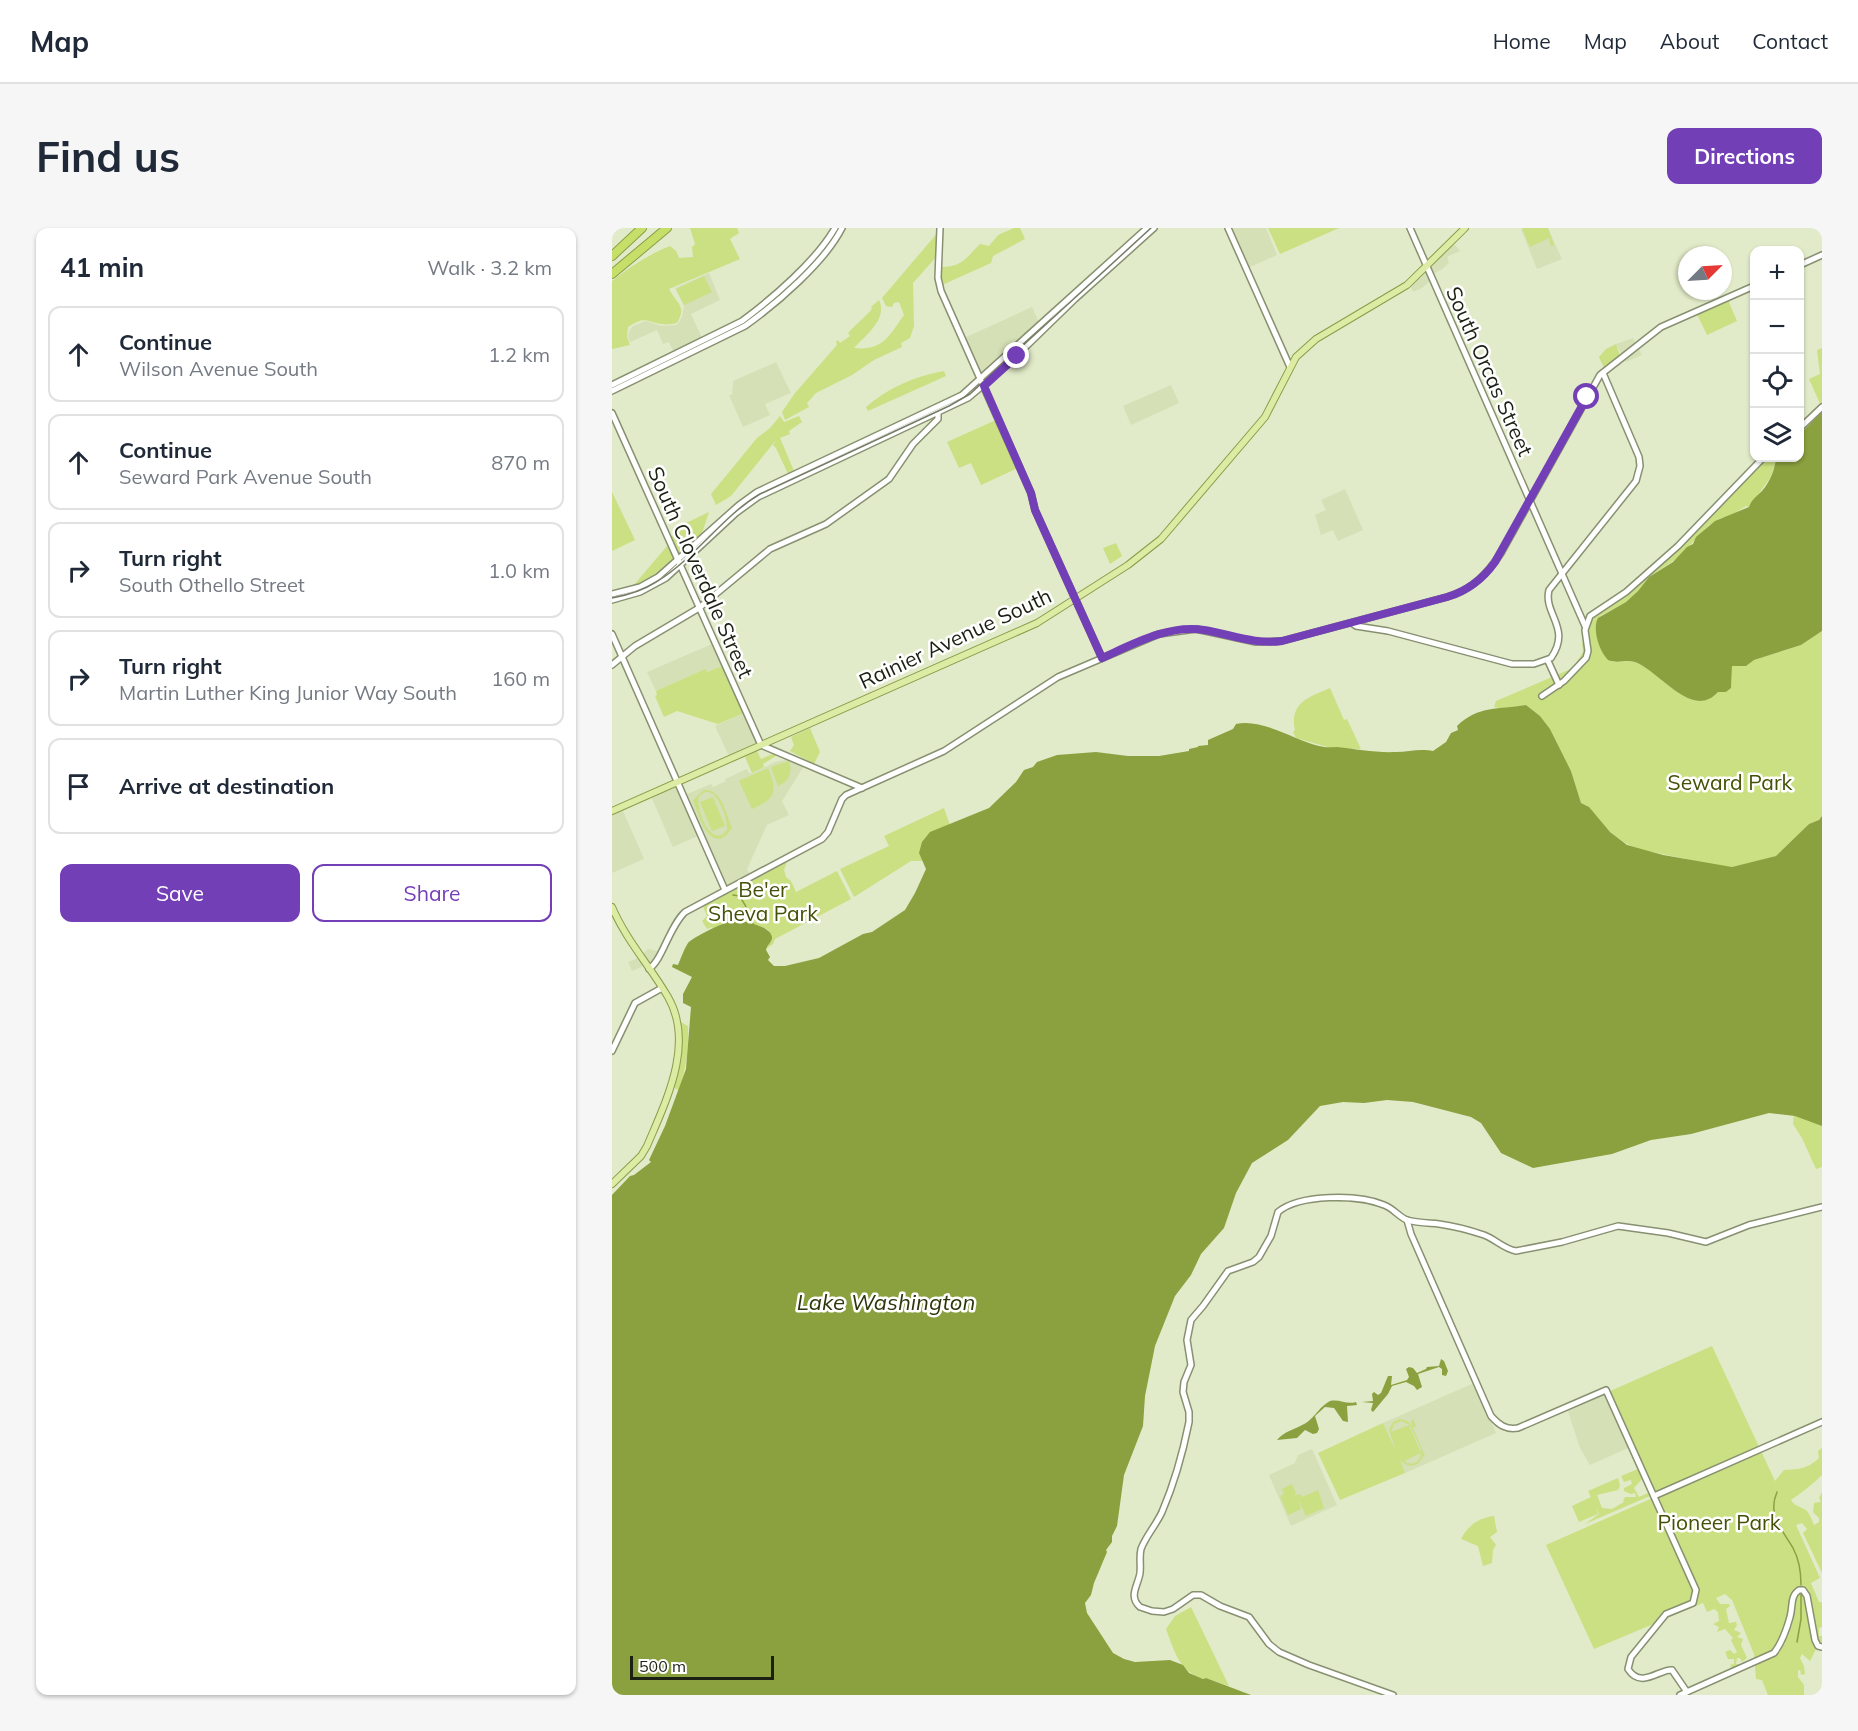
<!DOCTYPE html>
<html lang="en">
<head>
<meta charset="utf-8">
<style>
  :root { --surface:#fff; --page:#f6f6f7; --text:#1f2937; --muted:#747a83; --line:#e0e1e3; --accent:#733fb6 }
  body { margin:0; font-family:Mulish,sans-serif; background:var(--page); color:var(--text) }
  .controls { position:absolute; right:18px; top:18px; display:grid; overflow:hidden; border-radius:12px; box-shadow:0 2px 4px #0004 }
  .controls button { width:54px; height:54px; display:grid; place-items:center; padding:0; border:0; border-bottom:2px solid var(--line); background:var(--surface); color:var(--text); font:30px sans-serif }
  .compass { position:absolute; left:1066px; top:18px; width:54px; height:54px; border-radius:50%; background:var(--surface); box-shadow:0 2px 4px #0004; rotate:66deg }
  .scale { position:absolute; left:18px; bottom:15px; width:144px; box-sizing:border-box; padding-left:6px; border:3px solid #1c2013; border-top:0; font-size:16px; line-height:21px; white-space:nowrap; color:#1c2013; -webkit-text-stroke:4px #fff; paint-order:stroke }
  .stop { position:absolute; width:18px; height:18px; margin:-14px; border:4px solid #733fb6; border-radius:50%; background:#fff }
  .stop.end { background:#733fb6; border-color:#fff; box-shadow:0 2px 6px #0008 }
  .list { margin:0; padding:0; list-style:none }
  h2 { display:flex; justify-content:space-between; align-items:center; height:78px; margin:0; padding:0 24px; font-size:26px }
  h2 small { font-size:20px; font-weight:400; color:var(--muted) }
  .list li { display:grid; grid-template-columns:39px 1fr auto; gap:18px; align-items:center; box-sizing:border-box; height:96px; margin:0 12px 12px; padding:0 12px; border:2px solid var(--line); border-radius:12px }
  .list b { display:block; font-size:22px; white-space:nowrap }
  .list p { margin:0; font-size:20px; white-space:nowrap; color:var(--muted) }
  .list em { font-size:20px; font-style:normal; color:var(--muted) }
  .actions { display:flex; gap:12px; padding:18px 24px }
  .actions a { flex:1; padding:14px 0; border:2px solid var(--accent); border-radius:12px; text-align:center; font-size:21px; color:var(--accent) }
  .actions .main { background:var(--accent); color:#fff }
  .icon { flex:none; width:33px; height:33px; fill:none; stroke:currentColor; stroke-width:2; stroke-linecap:round; stroke-linejoin:round }
  .map { position:relative; flex:none; width:1210px; height:1467px; overflow:hidden; border-radius:12px }
  header { display:flex; align-items:center; gap:36px; box-sizing:border-box; height:84px; padding:0 30px; background:var(--surface); border-bottom:2px solid var(--line) }
  header strong { font-size:28px }
  nav { display:flex; gap:33px; margin-inline-start:auto; font-size:21px }
  .intro { display:flex; align-items:center; justify-content:space-between; box-sizing:border-box; height:144px; padding:0 36px }
  h1 { margin:0; font-size:42px }
  .button { padding:15px 27px; border-radius:12px; background:var(--accent); color:#fff; font-size:21px; font-weight:700 }
  main { display:flex; gap:36px; padding:0 36px }
  aside { flex:1; background:var(--surface); border-radius:12px; box-shadow:0 2px 4px #0004 }
  .map>svg:first-child { display:block }
</style>
</head>
<body>
<header>
<strong>Map</strong>
<nav><a>Home</a><a>Map</a><a>About</a><a>Contact</a></nav>
</header>
<div class="intro"><h1>Find us</h1><a class="button">Directions</a></div>
<main>
<aside>
<h2>41 min<small>Walk · 3.2 km</small></h2>
<ul class="list">
<li><svg class="icon" aria-label="ahead" viewBox="0 0 24 24"><path d="M12 20V5M6 11l6-6 6 6"/></svg><div><b>Continue</b><p>Wilson Avenue South</p></div><em>1.2 km</em></li>
<li><svg class="icon" aria-label="ahead" viewBox="0 0 24 24"><path d="M12 20V5M6 11l6-6 6 6"/></svg><div><b>Continue</b><p>Seward Park Avenue South</p></div><em>870 m</em></li>
<li><svg class="icon" aria-label="right" viewBox="0 0 24 24"><path d="M7 20v-9h11M14 6l5 5-5 5"/></svg><div><b>Turn right</b><p>South Othello Street</p></div><em>1.0 km</em></li>
<li><svg class="icon" aria-label="right" viewBox="0 0 24 24"><path d="M7 20v-9h11M14 6l5 5-5 5"/></svg><div><b>Turn right</b><p>Martin Luther King Junior Way South</p></div><em>160 m</em></li>
<li><svg class="icon" aria-label="arrive" viewBox="0 0 24 24"><path d="M6 21V4h12l-3 4 3 4H6"/></svg><div><b>Arrive at destination</b></div></li>
</ul>
<div class="actions"><a class="main">Save</a><a>Share</a></div>
</aside>
<div class="map">
<svg width="1210" height="1467" viewBox="0 0 1210 1467">
  <rect width="100%" height="100%" fill="#e2ebc9"/>
  <g fill="#d5e0b7">
    <path d="M619 0H654L665 27 636 40Z"/>
    <path d="M936 0 950 31 925 41 909 1Z"/>
    <path d="M842 16 848 23 835 29 837 35 829 42 816 48 818 53 810 60 801 64 798 57Z"/>
    <path d="M97 45 108 72 79 86 90 110 62 125 57 114 51 116 45 102 18 114 16 107 18 102 21 98 34 93 50 98 65 97 70 89 72 78 63 60Z"/>
    <path d="M420 79 427 95 371 146 369 144 352 110Z"/>
    <path d="M1021 110 1030 127 1014 134 1004 116Z"/>
    <path d="M164 134 179 165 153 176 158 187 131 199 117 167H120L121 153Z"/>
    <path d="M559 157 567 175 519 197 511 178Z"/>
    <path d="M733 261 751 302 726 313 721 302 709 307 703 287 714 282 709 272Z"/>
    <path d="M100 416 110 438 94 444 93 441 44 463 35 444Z"/>
    <path d="M132 485 145 515 117 528 103 498Z"/>
    <path d="M177 531 192 538 170 573 177 587 155 597 135 641 138 647 115 658 75 566 99 556 101 559 114 553 113 551 135 541 137 545H140L163 534Z"/>
    <path d="M66 556 88 607 61 619 39 568Z"/>
    <path d="M10 581 32 631 0 645V585Z"/>
    <path d="M36 721 45 723 41 734 20 743 16 734 26 730Z"/>
    <path d="M862 1155 884 1205 793 1245 771 1195Z"/>
    <path d="M992 1167 1016 1220 978 1237 968 1220 956 1183Z"/>
    <path d="M700 1221 725 1277 679 1298 657 1247 683 1235 686 1227Z"/>
  </g>
  <g fill="#cae082" fill-rule="evenodd">
    <path d="M78 0H125L127 5 118 11 128 31 57 61C65 76 75 78 65 95 60 96 54 97 49 96 33 93 33 88 16 99L15 108 18 117 0 121V53C19 38 36 27 58 18L64 23 67 30 81 29 80 19 83 16Z"/>
    <path d="M402 0H408L413 11 381 28 379 35 330 57V39C350 39 355 29 368 16L377 18 386 7Z"/>
    <path d="M656 0H727L668 26Z"/>
    <path d="M910 0H936L942 17 939 19 937 10 918 19Z"/>
    <path d="M327 3 325 28 301 55 302 98 298 110 289 115 290 119 262 132 240 147 204 165 195 175 197 179 173 192 170 184 183 165 225 117 224 114 226 112 228 115 238 108 236 105C244 96 252 90 260 81L259 79 267 72C276 91 254 107 242 120 271 123 277 108 292 87L287 74 282 75 280 79 274 78 270 70Z"/>
    <path d="M92 48 100 64 72 77 64 61Z"/>
    <path d="M1116 72 1125 93 1095 107 1085 86Z"/>
    <path d="M1004 116 1008 127 992 140 987 129 994 121Z"/>
    <path d="M1210 120V184L1188 206V201L1210 180 1197 151 1208 146 1205 122Z"/>
    <path d="M332 143 334 148 256 183 254 179C276 160 303 148 332 143Z"/>
    <path d="M168 188 172 194 187 188 190 194 177 203 178 206 168 210 182 243 176 246 164 220 161 217 164 212 119 268 104 277 99 266 145 210 158 200Z"/>
    <path d="M384 192 406 240 369 257 359 235 347 240 335 214Z"/>
    <path d="M1154 230H1164L1163 237 1158 250 1137 279 1134 278 1118 288 1109 290 1096 298 1067 329 1037 349 1026 363 1014 374 988 388 985 410 1000 434C1006 434 1017 432 1023 434 1048 442 1079 493 1106 464H1114L1119 460 1120 438H1132L1142 432 1189 417 1210 403V588L1207 592 1197 596 1164 628 1135 636 1120 639 1108 638 1026 621C1012 616 1001 607 990 596 983 588 979 579 969 575L959 543 938 501 928 488 914 477 893 481 882 479 884 473 961 440 971 424 970 415 975 410 968 386 974 388H981L1005 371 1097 288 1098 289Z"/>
    <path d="M0 264 23 312 0 323Z"/>
    <path d="M97 284 90 305 67 326 59 309 65 306 72 296Z"/>
    <path d="M504 315 510 328 498 336 491 320Z"/>
    <path d="M56 317 62 331C52 343 36 357 21 358Z"/>
    <path d="M110 438 132 485 106 496 65 483 52 489 43 468 45 467 44 463 93 441 95 444Z"/>
    <path d="M718 460 732 492 735 491 749 521 719 520 684 510 681 504 683 502C677 475 697 469 718 460Z"/>
    <path d="M198 500 208 524 202 536 178 523 182 517 179 509Z"/>
    <path d="M145 523 149 531 163 525 167 526 151 536 152 539 140 545 133 529Z"/>
    <path d="M177 533C181 544 177 554 166 558L159 539Z"/>
    <path d="M156 540C166 565 164 570 140 581L127 553Z"/>
    <path d="M92 562C110 561 114 586 120 600 117 603 115 608 110 610 94 616 85 583 81 572ZM93 564C97 564 99 564 102 567 109 574 116 593 115 602 99 623 83 579 87 568Z"/>
    <path d="M101 569 113 598 100 603 88 574Z"/>
    <path d="M332 580 338 597 310 633H299L242 669 228 641 277 618 272 608Z"/>
    <path d="M175 633 172 642 174 649 179 653 184 664 225 643 239 671 163 711 161 716 154 721 160 711V707L155 701 120 692 101 701 100 699 95 701 90 693 95 688 90 676Z"/>
    <path d="M69 794 76 798C77 820 74 841 67 862L62 860 69 818Z"/>
    <path d="M1182 883 1210 893V939L1204 941 1190 910 1181 896Z"/>
    <path d="M1100 1118 1163 1253 1172 1242C1188 1241 1195 1241 1207 1230L1206 1223 1210 1220V1247C1201 1256 1189 1265 1179 1272 1183 1279 1189 1278 1195 1283 1198 1287 1200 1292 1202 1297L1207 1294V1290L1201 1284 1202 1275 1209 1274 1207 1270 1210 1264V1345L1191 1305 1195 1301 1190 1295 1184 1297 1208 1350 1199 1355 1207 1374H1210V1399L1207 1400V1408H1210V1417L1205 1419 1198 1433 1190 1426 1188 1430 1192 1438 1193 1446 1189 1447 1188 1442H1186V1449L1192 1457V1467H1156L1150 1452 1144 1451 1142 1426 1120 1372 1113 1366 1104 1370 1108 1376H1117L1118 1378 1114 1381 1117 1395 1124 1394 1125 1397 1122 1402 1129 1405 1125 1409 1131 1411 1129 1417 1135 1430 1130 1434 1128 1430H1125L1124 1436H1129L1137 1433 1138 1435 1121 1443 1118 1437 1122 1436V1431H1116L1113 1424 1118 1422 1122 1426 1125 1424 1119 1412 1121 1410 1113 1401 1105 1404 1107 1399 1101 1396 1107 1393 1106 1384 1102 1381 1095 1384 1091 1375 982 1421 934 1317 1043 1269 996 1164Z"/>
    <path d="M788 1191 795 1193 801 1198 799 1193 801 1191 804 1198 801 1200 813 1228H811C806 1240 796 1240 788 1232L793 1245 728 1272 706 1225 771 1195 784 1223 777 1202 781 1194ZM789 1193 798 1197 809 1221C810 1232 802 1240 792 1233L809 1225 797 1197 779 1204 782 1196Z"/>
    <path d="M1026 1241 1030 1251 1022 1260 1027 1269 1036 1265 1038 1268 973 1296 987 1286 984 1280 986 1286 967 1294 960 1278 979 1269 976 1263 1006 1250 1008 1258 1006 1262 985 1267 990 1280 1000 1281 1012 1274 1011 1273 1013 1269H1024L1023 1265 1019 1266 1012 1263V1260L1020 1256 1019 1252 1012 1254 1009 1248Z"/>
    <path d="M680 1256 684 1265 682 1268 688 1266 690 1269 706 1262 712 1280 694 1288 686 1271 689 1281 676 1287 668 1268 672 1266 670 1261Z"/>
    <path d="M882 1288 885 1304 878 1309 884 1317 881 1322 880 1335 871 1338 866 1318 849 1311C856 1297 867 1290 882 1288Z"/>
    <path d="M579 1379 617 1458 594 1450 591 1451C566 1442 563 1424 554 1401L563 1388Z"/>
  </g>
  <g fill="#8ba03e">
    <path d="M1210 184V403L1189 417 1142 432 1134 438H1120L1119 460 1114 464H1106C1080 493 1048 443 1023 434 1015 431 1005 436 996 432 987 423 980 401 986 390L1014 374 1026 363 1037 349 1061 334 1075 319 1081 316 1084 309 1103 293 1137 279C1140 271 1145 268 1150 263 1158 254 1163 241 1164 230H1188V206Z"/>
    <path d="M914 477 928 488 938 501 959 543 969 575 977 579 998 604 1015 617 1051 627 1120 639 1164 628 1197 596 1207 592 1210 588V898L1183 888 1157 885 1079 906 1039 912 1000 926 921 940 889 925 869 895 859 889 801 874 775 872 752 875 731 874 708 878 676 912 640 935 624 965 612 1000 589 1026 579 1047 563 1068 543 1118 533 1168 531 1198 512 1247 505 1298 500 1308V1314L494 1322 495 1324 482 1355 479 1367 473 1375 475 1385 501 1425 512 1431 523 1434 558 1432 571 1437 577 1445 591 1451 594 1450 639 1467H0V967L18 948 22 947 39 934 37 932 53 898 74 841 79 779 71 775V766L80 749 60 739 61 736 66 737C69 730 72 721 76 715 81 709 111 695 119 693 127 691 161 698 160 710 160 714 155 717 154 722L158 729 156 732 162 738H173L207 730 251 706 260 704 293 682 303 665 314 641 307 625 310 614 318 604 377 580 404 554 412 542 421 539 425 534 445 527 484 524 516 528H547L577 523V521L586 519V518L596 517V512L621 501 624 496C650 490 682 512 707 518 714 520 720 519 725 519 744 521 764 525 784 524 797 524 807 520 821 523L834 514 839 505 846 502 845 498C867 477 886 482 914 477Z"/>
    <path d="M829 1131 832 1133 836 1143 834 1148 830 1147V1141L827 1139 806 1146 810 1159 805 1162 802 1158 794 1154 780 1158 776 1166 761 1184 759 1182 761 1175 750 1174 761 1173 760 1166 762 1164 766 1167 769 1165 776 1148H780L779 1157 795 1152 797 1149 794 1141 797 1139 801 1140 805 1145 814 1141 815 1139 827 1138Z"/>
    <path d="M718 1173C728 1171 735 1177 744 1174L745 1177 735 1178 736 1194 731 1193 722 1180 713 1179 703 1188 707 1201 705 1205 701 1206 693 1202 685 1210 665 1212C672 1203 684 1201 694 1195 703 1189 708 1178 718 1173Z"/>
  </g>
  <g fill="none" stroke-linecap="round" stroke-linejoin="round">
    <g stroke="#8ba03e" stroke-width="1.5">
      <path d="M121 667 127 668C132 674 140 689 141 696"/>
      <path d="M1165 1264C1155 1287 1170 1301 1181 1320 1187 1331 1189 1344 1189 1357"/>
      <path d="M1185 1414 1189 1391V1366"/>
    </g>
    <defs>
      <g id="secondary">
        <path d="M328 0 326 50 329 63 419 265 423 282 490 430"/>
        <path d="M616 0 678 139"/>
        <path d="M798 0 973 398"/>
        <path d="M1188 37 1210 27"/>
        <path d="M0 157 130 93C161 70 204 33 223 0"/>
        <path d="M0 163 133 98C164 76 213 34 230 0"/>
        <path d="M0 185 149 517 250 560"/>
        <path d="M1188 200 1210 179"/>
        <path d="M0 366 28 359 46 349 127 277 145 264 350 167 535 0"/>
        <path d="M0 372 28 364 54 350 124 285 146 269 356 170 396 136 463 71 542 0"/>
        <path d="M740 395 744 398 776 403 900 436H922L939 430C960 400 931 386 937 362L1024 253 1028 238 1027 229 991 145"/>
        <path d="M0 406 113 662"/>
        <path d="M936 433 947 457"/>
        <path d="M0 437 23 418 87 380 158 321 214 296 277 251 301 216 326 191V185"/>
        <path d="M930 468 952 453 974 430 976 423 973 402 978 388 1014 364 1066 318 1151 230"/>
        <path d="M37 741C51 731 57 699 73 684L210 611 216 604 230 571 234 567 332 523 446 449 547 406 584 401 644 414 670 413 835 369C860 362 875 346 889 325L988 147 1049 99 1142 58"/>
        <path d="M0 823 23 775 50 760"/>
        <path d="M795 992 799 1006 879 1188C887 1197 894 1202 906 1200L994 1162 1084 1362 1081 1375 1054 1386 1019 1429 1016 1441C1029 1462 1049 1440 1060 1442L1075 1464"/>
        <path d="M1042 1268 1210 1194"/>
        <path d="M781 1467 697 1437 667 1424 657 1416 637 1389 608 1378 589 1367H581L561 1381 552 1384 540 1383 528 1379C516 1368 526 1358 528 1345 529 1336 527 1329 529 1321 534 1308 544 1297 550 1284 562 1256 571 1224 577 1194V1184L571 1164 572 1154 579 1137 575 1112 579 1092 591 1078 616 1043 641 1034 647 1029 659 1008 666 984C687 966 747 966 772 977 781 980 787 989 795 992 805 995 817 995 827 996 842 998 857 1002 872 1007 883 1011 892 1021 904 1023L950 1014 1006 998 1056 1005 1094 1014 1137 997 1210 979"/>
        <path d="M1068 1467 1162 1425C1169 1416 1175 1400 1178 1389 1181 1379 1178 1368 1187 1362H1191L1195 1368 1203 1412 1206 1418 1210 1419"/>
      </g>
      <g id="primary">
        <path d="M0 583 425 395 516 337 549 311 653 189 684 129 704 111 795 57 853 0"/>
        <path d="M0 679C14 712 38 738 56 769 83 816 54 873 35 918L29 928 0 956"/>
      </g>
      <g id="highway">
        <path d="M0 28 30 0"/>
        <path d="M0 46 55 0"/>
      </g>
    </defs>
    <use href="#secondary" stroke="#879071" stroke-width="8"/>
    <use href="#primary" stroke="#8a9c4a" stroke-width="8"/>
    <use href="#highway" stroke="#8a9c4a" stroke-width="10"/>
    <use href="#secondary" stroke="#fff" stroke-width="5"/>
    <use href="#primary" stroke="#dceca4" stroke-width="6"/>
    <use href="#highway" stroke="#c5df68" stroke-width="8"/>
    <path stroke="#757b65" stroke-width="1.5" d="M0 370C16 367 30 363 44 354 83 331 109 289 148 266L337 178 358 166 539 0"/>
  </g>
  <g fill="none" stroke-linecap="round" stroke-linejoin="round">
    <path stroke="#733fb6" stroke-width="8" d="M405 128 372 158 419 265 423 282 490 430C521 416 557 396 592 402 618 406 643 417 670 413L835 369C855 363 871 351 883 334L975 169"/>
  </g>
  <g text-anchor="middle" dominant-baseline="central" stroke-width="5" stroke-linejoin="round" paint-order="stroke">
    <g font-size="21" fill="#1c2013" stroke="#fff">
      <text transform="translate(878 143) rotate(66)">South Orcas Street</text>
      <text transform="translate(89 344) rotate(66)">South Cloverdale Street</text>
      <text transform="translate(343 410) rotate(-25)">Rainier Avenue South</text>
    </g>
    <g font-size="21" fill="#445106" stroke="#fff">
      <text x="1118" y="554">Seward Park</text>
      <text x="151" y="661">Be'er<tspan x="151" dy="24">Sheva Park</tspan></text>
      <text x="1107" y="1294">Pioneer Park</text>
    </g>
    <g font-size="22" font-style="italic" fill="#2e360d" stroke="#fff">
      <text x="274" y="1074">Lake Washington</text>
    </g>
  </g>
</svg>
<div class="controls">
<button>+</button>
<button>−</button>
<button><svg class="icon" aria-label="locate" viewBox="0 0 24 24"><circle cx="12" cy="12" r="6"/><path d="M12 2v4M12 18v4M2 12h4M18 12h4"/></svg></button>
<button><svg class="icon" aria-label="layers" viewBox="0 0 24 24"><path d="M12 4l9 5-9 5-9-5zM3 14l9 5 9-5"/></svg></button>
</div>
<svg class="compass" viewBox="-18 -18 36 36"><path d="M0-13l5 13h-10z" fill="#e53935"/><path d="M0 13l5-13h-10z" fill="#747a83"/></svg>
<div class="scale">500 m</div>
<div class="stop" style="left:975px;top:169px"></div>
<div class="stop end" style="left:405px;top:128px"></div>
</div>
</main>
</body>
</html>
